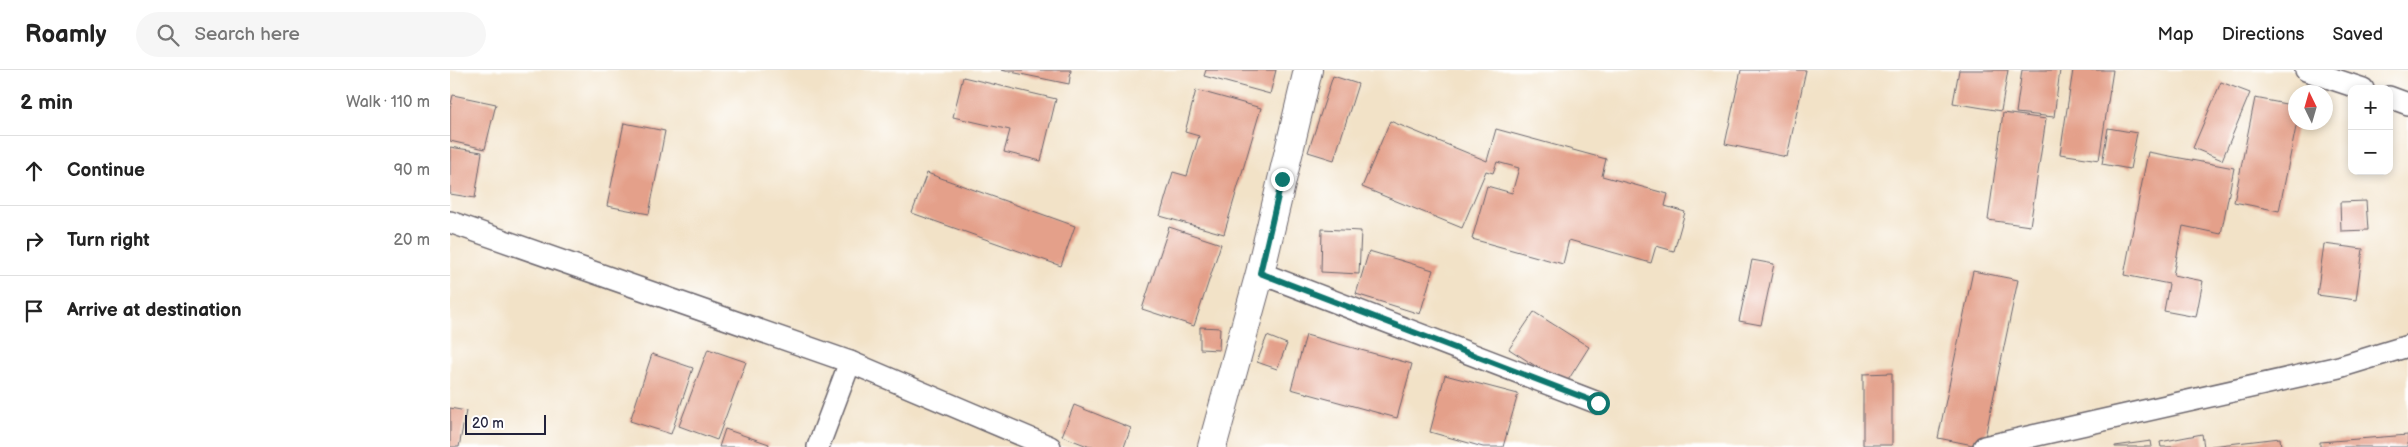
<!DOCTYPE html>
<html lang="en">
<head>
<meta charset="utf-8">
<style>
  :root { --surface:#fff; --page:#f6f6f6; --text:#222; --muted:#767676; --line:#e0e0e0 }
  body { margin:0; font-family:"Balsamiq Sans",sans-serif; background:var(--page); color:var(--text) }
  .controls { position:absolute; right:15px; top:15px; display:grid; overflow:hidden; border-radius:10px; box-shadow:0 2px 8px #0003 }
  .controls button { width:45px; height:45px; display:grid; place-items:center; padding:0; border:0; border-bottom:1px solid var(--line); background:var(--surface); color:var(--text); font:25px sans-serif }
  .compass { position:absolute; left:1838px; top:15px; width:45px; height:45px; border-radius:50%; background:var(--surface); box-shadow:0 2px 8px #0003; rotate:355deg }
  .scale { position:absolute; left:15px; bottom:12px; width:81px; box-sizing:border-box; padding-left:5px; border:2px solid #22223b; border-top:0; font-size:14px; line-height:18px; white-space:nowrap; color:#22223b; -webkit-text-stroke:4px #fff; paint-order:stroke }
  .stop { position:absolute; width:15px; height:15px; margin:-11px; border:4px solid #0f766e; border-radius:50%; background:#fff }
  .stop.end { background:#0f766e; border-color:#fff; box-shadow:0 1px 5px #0008 }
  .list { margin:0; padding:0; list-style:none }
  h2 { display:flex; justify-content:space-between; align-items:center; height:65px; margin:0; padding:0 20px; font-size:21px }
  h2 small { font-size:16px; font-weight:400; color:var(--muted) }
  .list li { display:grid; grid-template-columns:32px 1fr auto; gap:15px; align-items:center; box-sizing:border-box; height:70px; padding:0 20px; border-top:1px solid var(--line) }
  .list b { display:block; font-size:19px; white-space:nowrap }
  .list em { font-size:16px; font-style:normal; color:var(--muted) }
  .icon { flex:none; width:28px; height:28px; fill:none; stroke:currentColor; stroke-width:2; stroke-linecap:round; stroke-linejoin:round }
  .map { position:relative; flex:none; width:1958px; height:377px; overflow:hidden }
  header { display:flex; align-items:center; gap:30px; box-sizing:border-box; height:70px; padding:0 25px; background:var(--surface); border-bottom:1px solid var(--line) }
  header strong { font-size:24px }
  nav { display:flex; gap:28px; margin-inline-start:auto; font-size:18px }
  .search { width:350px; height:45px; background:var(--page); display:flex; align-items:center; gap:12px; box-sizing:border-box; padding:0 18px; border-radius:28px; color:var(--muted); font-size:19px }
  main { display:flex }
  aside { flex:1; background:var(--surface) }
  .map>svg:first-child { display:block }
</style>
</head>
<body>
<header>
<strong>Roamly</strong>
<div class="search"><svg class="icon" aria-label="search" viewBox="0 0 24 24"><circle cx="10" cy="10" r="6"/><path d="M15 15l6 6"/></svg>Search here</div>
<nav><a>Map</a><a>Directions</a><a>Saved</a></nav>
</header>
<main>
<aside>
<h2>2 min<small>Walk · 110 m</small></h2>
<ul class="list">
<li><svg class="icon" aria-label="ahead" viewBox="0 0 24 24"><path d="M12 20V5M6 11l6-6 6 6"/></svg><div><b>Continue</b></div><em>90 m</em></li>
<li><svg class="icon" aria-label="right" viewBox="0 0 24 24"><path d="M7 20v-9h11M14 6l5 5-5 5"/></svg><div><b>Turn right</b></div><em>20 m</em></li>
<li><svg class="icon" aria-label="arrive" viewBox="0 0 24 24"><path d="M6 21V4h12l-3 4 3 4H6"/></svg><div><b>Arrive at destination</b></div></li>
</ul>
</aside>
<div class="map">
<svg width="1958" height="377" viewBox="0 0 1958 377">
  <rect width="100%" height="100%" fill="#fff"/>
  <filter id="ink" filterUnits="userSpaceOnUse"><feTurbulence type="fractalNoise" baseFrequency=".02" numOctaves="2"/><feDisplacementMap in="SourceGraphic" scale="10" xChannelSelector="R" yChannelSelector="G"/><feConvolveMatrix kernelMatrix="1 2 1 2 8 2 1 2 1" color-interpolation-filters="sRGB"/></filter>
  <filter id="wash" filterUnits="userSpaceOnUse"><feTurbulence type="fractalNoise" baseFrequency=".0096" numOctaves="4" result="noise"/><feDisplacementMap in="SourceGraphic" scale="20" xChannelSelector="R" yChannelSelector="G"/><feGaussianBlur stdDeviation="1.12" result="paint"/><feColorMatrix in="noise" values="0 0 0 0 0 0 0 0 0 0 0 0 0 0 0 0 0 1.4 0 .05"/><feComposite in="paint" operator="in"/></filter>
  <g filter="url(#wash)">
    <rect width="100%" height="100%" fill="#f2e2c7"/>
    <g id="blocks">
      <g fill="#e4a08a">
        <path d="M551 0H621L619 14Z"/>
        <path d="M756 0H826L820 24 754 6Z"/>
        <path d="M1291 0H1356L1337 87 1275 74Z"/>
        <path d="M1509 0H1558L1551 41 1503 33Z"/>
        <path d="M1572 0H1610L1604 47 1566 43Z"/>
        <path d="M1623 0H1663L1649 90 1610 84Z"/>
        <path d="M883 6 908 14 884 90 858 82Z"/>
        <path d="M513 7 606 29 591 91 554 82 560 60 503 47Z"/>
        <path d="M1771 12 1800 23 1772 90 1743 78Z"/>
        <path d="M746 20 811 38 774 164 710 146 723 102 737 106 749 66 735 62Z"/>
        <path d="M3 25 46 34 35 79 0 71V38Z"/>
        <path d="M1805 28 1846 36 1847 52 1829 141 1784 132Z"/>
        <path d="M1553 43 1596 49 1580 156 1538 150Z"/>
        <path d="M940 51 1037 91 1046 59 1156 89 1152 106 1218 124 1215 136 1235 142 1224 181 1206 176 1201 193 1119 170 1113 194 1022 169 1037 116 1062 123 1069 98 1047 92 1043 103 1036 101 1012 158 912 117Z"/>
        <path d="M174 53 215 61 199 144 157 136Z"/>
        <path d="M1658 58 1687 63 1680 99 1652 94Z"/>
        <path d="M0 77 32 82 25 128 0 124Z"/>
        <path d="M1698 82 1784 98 1771 164 1733 156 1723 205 1753 211 1746 247 1714 241 1719 214 1674 205Z"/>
        <path d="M477 103 625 156 611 196 462 143Z"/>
        <path d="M1916 131 1918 160 1891 161 1890 132Z"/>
        <path d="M719 157 771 174 744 256 692 239Z"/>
        <path d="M872 159 911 161 909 204 871 202Z"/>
        <path d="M1874 174 1913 179 1906 230 1867 225Z"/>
        <path d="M919 181 983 200 970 244 906 224Z"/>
        <path d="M1302 190 1324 194 1311 255 1289 251Z"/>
        <path d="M1523 201 1568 210 1533 377 1488 368Z"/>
        <path d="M1084 242 1139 277 1115 315 1059 279Z"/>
        <path d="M750 257 770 258 769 280 750 279Z"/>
        <path d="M856 265 962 294 947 348 841 319Z"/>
        <path d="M817 266 837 274 827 299 807 292Z"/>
        <path d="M258 279 296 292 267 370 229 356Z"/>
        <path d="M202 284 243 298 221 364 180 351Z"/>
        <path d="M1442 303V375H1413V304Z"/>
        <path d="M995 305 1068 324 1053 377H1033L980 362Z"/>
        <path d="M624 335 681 358 674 377H640L612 366Z"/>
        <path d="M0 338 16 341 9 377H0Z"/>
        <path d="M275 359 319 374 318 377H269Z"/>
        <path d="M1752 364 1754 377H1711L1710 372Z"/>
        <path d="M1958 365V377H1870V372Z"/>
        <path d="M1830 368 1831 377H1761V376Z"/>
        <path d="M1701 371 1702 377H1665V376Z"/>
      </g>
    </g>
  </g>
  <g filter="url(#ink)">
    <use href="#blocks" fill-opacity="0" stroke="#6b656c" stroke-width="1"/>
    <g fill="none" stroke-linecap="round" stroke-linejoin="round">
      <defs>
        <g id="street">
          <path d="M1856 0 1913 19"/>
          <path d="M1939 27 1958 34"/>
          <path d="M0 152 400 292 600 377"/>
          <path d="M810 203 1148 333"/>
          <path d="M368 377 400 292"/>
          <path d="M1534 377 1889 297 1958 276"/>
        </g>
        <path id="secondary" d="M762 377 810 203 858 0"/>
      </defs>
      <use href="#street" stroke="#6b656c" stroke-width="24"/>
      <use href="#secondary" stroke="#6b656c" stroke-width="30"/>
      <use href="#street" stroke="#fff" stroke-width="21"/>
      <use href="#secondary" stroke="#fff" stroke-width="28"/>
    </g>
  </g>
  <g fill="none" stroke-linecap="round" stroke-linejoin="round" filter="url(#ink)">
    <path stroke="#0f766e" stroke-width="6" d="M832 109 810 203 1148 333"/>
  </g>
</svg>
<div class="controls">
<button>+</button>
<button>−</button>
</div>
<svg class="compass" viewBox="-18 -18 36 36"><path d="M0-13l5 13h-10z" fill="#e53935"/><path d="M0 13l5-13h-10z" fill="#767676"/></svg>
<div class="scale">20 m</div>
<div class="stop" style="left:1148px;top:333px"></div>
<div class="stop end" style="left:832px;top:109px"></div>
</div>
</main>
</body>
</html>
